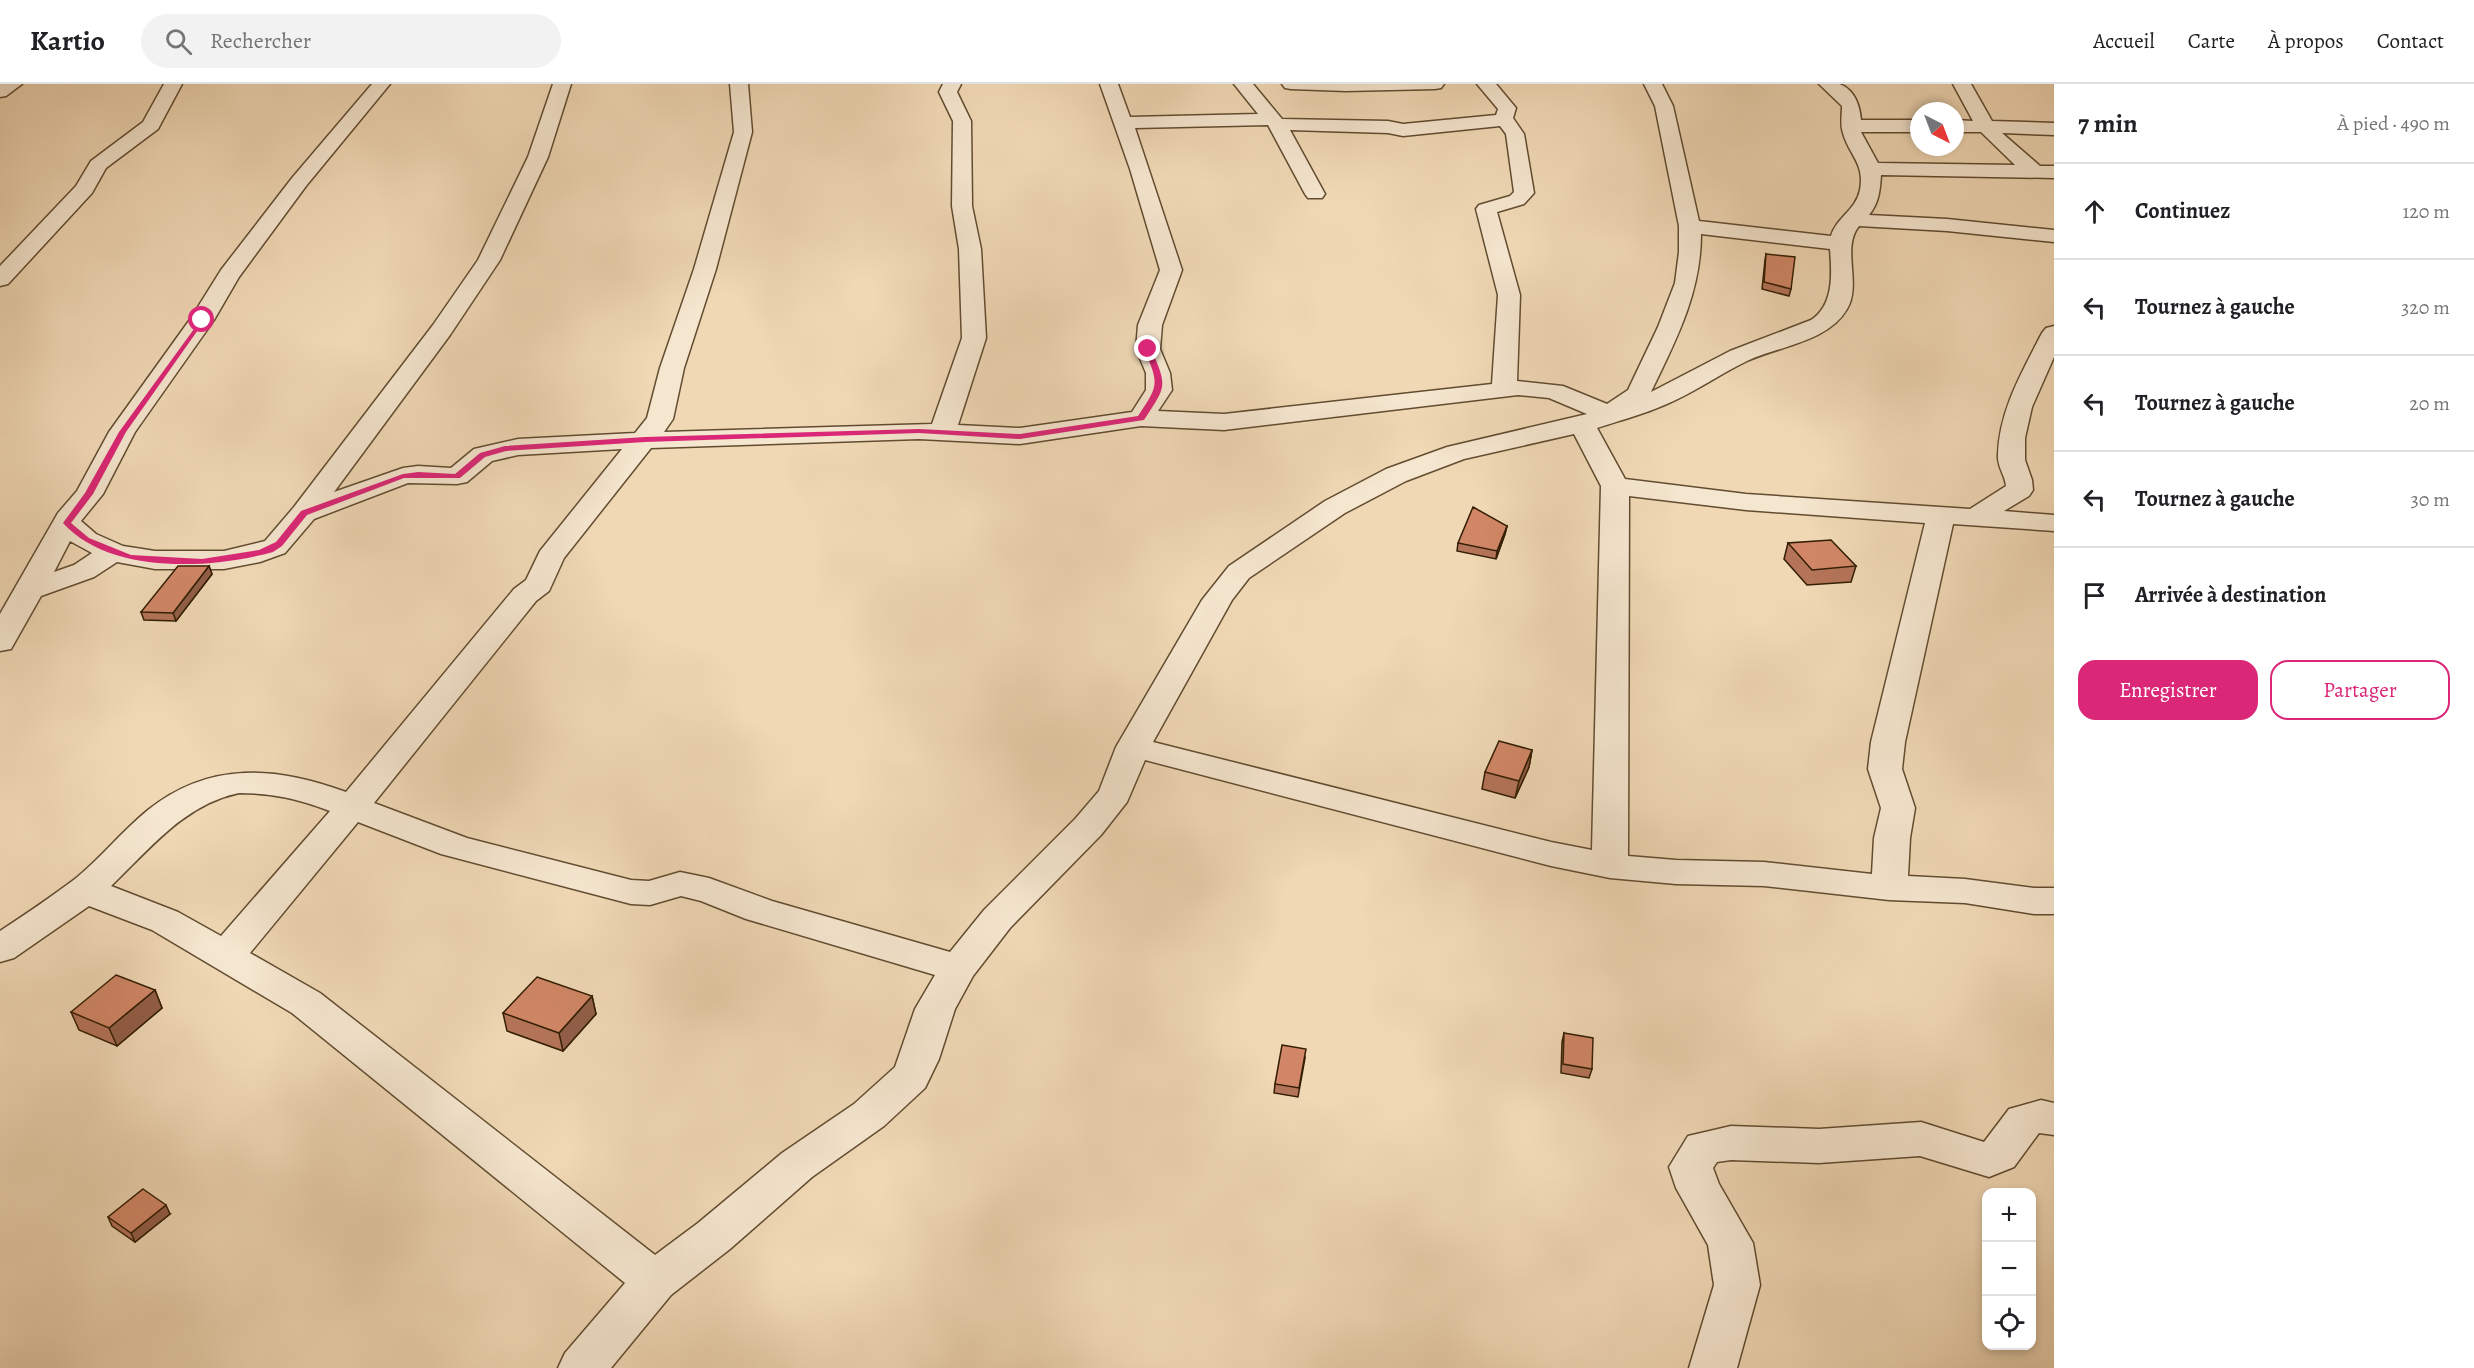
<!DOCTYPE html>
<html lang="fr">
<head>
<meta charset="utf-8">
<style>
  :root { --surface:#fff; --page:#f2f2f2; --text:#202124; --muted:#757577; --line:#e0e0e0; --accent:#db2777 }
  body { margin:0; font-family:Alegreya,serif; background:var(--page); color:var(--text) }
  .controls { position:absolute; right:18px; bottom:18px; display:grid; overflow:hidden; border-radius:12px; box-shadow:0 3px 9px #0003 }
  .controls button { width:54px; height:54px; display:grid; place-items:center; padding:0; border:0; border-bottom:2px solid var(--line); background:var(--surface); color:var(--text); font:30px sans-serif }
  .compass { position:absolute; left:1910px; top:18px; width:54px; height:54px; border-radius:50%; background:var(--surface); box-shadow:0 3px 9px #0003; rotate:138deg }
  .stop { position:absolute; width:18px; height:18px; margin:-14px; border:4px solid #db2777; border-radius:50%; background:#fff }
  .stop.end { background:#db2777; border-color:#fff; box-shadow:0 2px 6px #0008 }
  .list { margin:0; padding:0; list-style:none }
  h2 { display:flex; justify-content:space-between; align-items:center; height:78px; margin:0; padding:0 24px; font-size:26px }
  h2 small { font-size:20px; font-weight:400; color:var(--muted) }
  .list li { display:grid; grid-template-columns:39px 1fr auto; gap:18px; align-items:center; box-sizing:border-box; height:96px; padding:0 24px; border-top:2px solid var(--line) }
  .list b { display:block; font-size:22px; white-space:nowrap }
  .list em { font-size:20px; font-style:normal; color:var(--muted) }
  .actions { display:flex; gap:12px; padding:18px 24px }
  .actions a { flex:1; padding:14px 0; border:2px solid var(--accent); border-radius:18px; text-align:center; font-size:21px; color:var(--accent) }
  .actions .main { background:var(--accent); color:#fff }
  .icon { flex:none; width:33px; height:33px; fill:none; stroke:currentColor; stroke-width:2; stroke-linecap:round; stroke-linejoin:round }
  .map { position:relative; flex:none; width:2054px; height:1284px; overflow:hidden }
  header { display:flex; align-items:center; gap:36px; box-sizing:border-box; height:84px; padding:0 30px; background:var(--surface); border-bottom:2px solid var(--line) }
  header strong { font-size:28px }
  nav { display:flex; gap:33px; margin-inline-start:auto; font-size:21px }
  .search { width:420px; height:54px; background:var(--page); display:flex; align-items:center; gap:15px; box-sizing:border-box; padding:0 21px; border-radius:33px; color:var(--muted); font-size:22px }
  main { display:flex }
  aside { flex:1; background:var(--surface) }
  .map>svg:first-child { display:block }
</style>
</head>
<body>
<header>
<strong>Kartio</strong>
<div class="search"><svg class="icon" aria-label="search" viewBox="0 0 24 24"><circle cx="10" cy="10" r="6"/><path d="M15 15l6 6"/></svg>Rechercher</div>
<nav><a>Accueil</a><a>Carte</a><a>À propos</a><a>Contact</a></nav>
</header>
<main>
<div class="map">
<svg width="2054" height="1284" viewBox="0 0 2054 1284">
  <rect width="100%" height="100%" fill="#f0d8b5"/>
  <filter id="stains"><feTurbulence type="fractalNoise" baseFrequency=".00333" numOctaves="4"/><feColorMatrix values="0 0 0 0 .2 0 0 0 0 .09 0 0 0 0 .02 0 0 0 .5 -.17"/></filter>
  <radialGradient id="worn" r=".72"><stop offset=".6" stop-color="#630" stop-opacity="0"/><stop offset="1" stop-color="#630" stop-opacity=".3"/></radialGradient>
  <g fill="none" stroke-linecap="round" stroke-linejoin="round">
    <defs>
      <g id="minor">
        <path d="M0 0H22L6 12 0 13Z"/>
        <path d="M164 0H182L158 45 106 84 92 109 8 200 0 202V182L76 102 91 77 143 38Z"/>
        <path d="M372 0H390L306 102 239 193 214 236 135 348 103 410 81 437 96 450 123 462 155 467H224L265 457 294 423 433 241 478 176 528 73 553 0H571L548 73 500 176 450 251 334 408 403 384 418 382 451 384 474 365 518 355 635 349 647 334 660 284 694 185 734 48 730 0H748L752 48 716 185 684 284 673 335 664 348 932 340 962 254 959 165 952 122 953 37 939 8 943 0H961L957 8 971 37 972 122 981 165 986 254 958 341 1020 344 1132 328 1146 306V289L1136 265 1138 241 1160 186 1130 85 1100 0H1118L1130 33 1258 30 1234 0H1253L1282 35 1388 37 1403 40 1496 31 1498 25 1477 0H1496L1516 24 1513 34 1524 50 1534 109 1524 120 1497 128 1520 211 1517 297 1563 302 1607 320 1628 306 1658 243 1675 199 1679 168V142L1655 22 1644 0H1662L1673 22 1699 137 1831 152C1836 134 1856 126 1860 106 1865 79 1849 71 1843 49 1840 41 1842 31 1842 22L1819 0C1825 0 1834 0 1839 0 1855 5 1860 23 1861 36H1919V48H1861L1878 79 2015 81 1981 48H1955V36L1973 37 1953 0H1971L1992 37 2054 39V51L2002 49 2040 82H2054V94L1881 91C1880 106 1879 119 1869 131L1947 135 2054 146V158L1947 147 1859 142C1841 164 1862 200 1847 225 1828 258 1779 262 1747 277 1718 291 1692 310 1662 322 1641 331 1618 337 1597 344L1625 395 1746 410 1970 425 2006 402C2005 391 1997 382 1998 371 1999 327 2022 288 2042 249L2046 244 2054 242V273L2032 323 2025 354V376L2032 396 2033 406 2029 412 2004 427 2054 431V447L1953 440 1905 658 1902 685 1915 724 1910 754 1908 792 1965 795 2034 804H2054V830H2034L1965 819 1889 816 1764 802 1676 800 1610 794 1551 782 1145 676 1127 718 1101 751 1010 844 973 892 955 925 939 975 925 1004 884 1042 812 1093 730 1165 671 1211 611 1284H558L565 1269 625 1199 292 929 152 846 89 822 14 874 0 878V847C26 830 51 813 75 795 101 774 122 747 148 726 209 677 276 682 346 708L514 505 526 496 540 467 622 365 518 371 492 377 467 398 457 400 408 399 314 435 285 469 260 478 224 485H155L117 478 94 493 41 512 11 565 0 567V530L58 429 77 407 109 348 191 234 221 186 292 94ZM1268 41 1305 110 1308 114H1322L1325 110 1290 46 1388 49 1403 52 1500 42 1506 50 1514 108 1510 112 1479 121 1476 125 1498 211 1492 300 1224 330 1158 327 1172 306 1170 289 1160 265 1162 241 1182 186 1135 44ZM1701 150 1830 165C1832 190 1834 221 1811 236L1730 267 1651 308C1676 256 1701 209 1701 150ZM1518 311 1549 314 1587 330 1447 363 1386 385 1325 417 1229 482 1202 516 1116 663 1099 707 1075 735 984 826 950 868 772 817 709 794 680 788 649 797 631 796 467 754 374 719 536 517 549 507 564 474 651 364 919 355 1020 360 1141 342 1224 346ZM1574 350 1601 402 1592 766 1551 758 1153 658 1232 516 1249 494 1345 429 1406 397 1464 375ZM1629 412 1746 426 1925 439 1871 658 1868 685 1881 724 1874 754 1872 790 1764 778 1676 776 1628 772ZM70 457 92 469 74 481 54 488ZM239 709C272 709 299 715 330 727L221 852 178 828 111 802C150 765 183 721 239 709ZM358 738 441 770 631 820 650 821 681 812 701 817 746 835 935 891 915 925 895 983 854 1020 782 1069 698 1139 655 1171 320 909 250 869Z"/>
        <path d="M1282 0H1444L1441 4 1435 5 1346 7 1291 5 1285 4Z"/>
        <path d="M2041 1016 2054 1019V1051L2039 1049 2014 1083 1989 1093 1920 1072 1819 1079 1731 1076 1717 1078 1713 1084 1719 1100 1753 1159 1760 1201 1737 1284H1689L1714 1201 1708 1161 1676 1104 1669 1083 1688 1052 1731 1042 1819 1045 1921 1038 1984 1058 2009 1025Z"/>
      </g>
    </defs>
    <use href="#minor" stroke="#624c30" stroke-width="3"/>
    <use href="#minor" fill="#f5e6cf" fill-rule="evenodd"/>
  </g>
  <g fill="#b47459" stroke="#331e03" stroke-width="1.5">
    <path d="M1766 170 1791 205 1789 212 1762 205 1765 176Z"/>
    <path d="M1507 442 1505 450 1496 475 1457 467 1458 459Z"/>
    <path d="M1788 459 1856 482 1851 498 1807 501 1784 475Z"/>
    <path d="M209 482 212 490 176 537 144 536 141 528Z"/>
    <path d="M1532 666 1529 683 1515 714 1482 705 1485 688Z"/>
    <path d="M155 906 162 924 117 962 79 946 71 928Z"/>
    <path d="M592 912 596 930 563 967 507 947 503 929Z"/>
    <path d="M1564 949 1592 985 1589 994 1561 989 1562 958Z"/>
    <path d="M1305 974 1298 1013 1274 1009 1275 1000Z"/>
    <path d="M170 1130 135 1158 112 1142 108 1133Z"/>
  </g>
  <g fill="#925e48" stroke="#331e03" stroke-width="1.5">
    <path d="M1507 442 1505 450 1496 475 1497 467Z"/>
    <path d="M209 482 212 490 176 537 173 529Z"/>
    <path d="M1532 666 1529 683 1515 714 1519 697Z"/>
    <path d="M155 906 162 924 117 962 109 944Z"/>
    <path d="M592 912 596 930 563 967 559 949Z"/>
    <path d="M166 1121 170 1130 135 1158 131 1149Z"/>
  </g>
  <g fill="#d18767" stroke="#331e03" stroke-width="1.5">
    <path d="M1766 170 1795 173 1791 205 1764 198Z"/>
    <path d="M1473 423 1507 442 1497 467 1458 459Z"/>
    <path d="M1831 456 1856 482 1812 486 1788 459Z"/>
    <path d="M178 482H209L173 529 141 528Z"/>
    <path d="M1499 657 1532 666 1519 697 1485 688Z"/>
    <path d="M116 891 155 906 109 944 71 928Z"/>
    <path d="M537 893 592 912 559 949 503 929Z"/>
    <path d="M1564 949 1593 954 1592 985 1563 980Z"/>
    <path d="M1282 961 1306 965 1299 1004 1275 1000Z"/>
    <path d="M143 1105 166 1121 131 1149 108 1133Z"/>
  </g>
  <path fill="#db2777" d="M202 234 205 236 126 348 93 410 71 439 89 454 131 471 202 475 259 466 276 458 301 427 403 390 418 388 455 390 480 369 505 362 645 353 919 345 1020 350 1138 332C1159 301 1159 300 1144 265L1148 263 1151 265C1168 303 1166 302 1144 336L1020 355 919 349 645 358 506 367 485 373 460 394H404L307 431 282 462 273 468C211 485 110 491 63 439L85 409 119 348Z"/>
  <rect width="100%" height="100%" filter="url(#stains)"/>
  <rect width="100%" height="100%" fill="url(#worn)"/>
</svg>
<div class="controls">
<button>+</button>
<button>−</button>
<button><svg class="icon" aria-label="locate" viewBox="0 0 24 24"><circle cx="12" cy="12" r="6"/><path d="M12 2v4M12 18v4M2 12h4M18 12h4"/></svg></button>
</div>
<svg class="compass" viewBox="-18 -18 36 36"><path d="M0-13l5 13h-10z" fill="#e53935"/><path d="M0 13l5-13h-10z" fill="#757577"/></svg>
<div class="stop" style="left:202px;top:236px"></div>
<div class="stop end" style="left:1148px;top:265px"></div>
</div>
<aside>
<h2>7 min<small>À pied · 490 m</small></h2>
<ul class="list">
<li><svg class="icon" aria-label="ahead" viewBox="0 0 24 24"><path d="M12 20V5M6 11l6-6 6 6"/></svg><div><b>Continuez</b></div><em>120 m</em></li>
<li><svg class="icon" aria-label="left" viewBox="0 0 24 24"><path d="M17 20v-9H6M10 6l-5 5 5 5"/></svg><div><b>Tournez à gauche</b></div><em>320 m</em></li>
<li><svg class="icon" aria-label="left" viewBox="0 0 24 24"><path d="M17 20v-9H6M10 6l-5 5 5 5"/></svg><div><b>Tournez à gauche</b></div><em>20 m</em></li>
<li><svg class="icon" aria-label="left" viewBox="0 0 24 24"><path d="M17 20v-9H6M10 6l-5 5 5 5"/></svg><div><b>Tournez à gauche</b></div><em>30 m</em></li>
<li><svg class="icon" aria-label="arrive" viewBox="0 0 24 24"><path d="M6 21V4h12l-3 4 3 4H6"/></svg><div><b>Arrivée à destination</b></div></li>
</ul>
<div class="actions"><a class="main">Enregistrer</a><a>Partager</a></div>
</aside>
</main>
</body>
</html>
